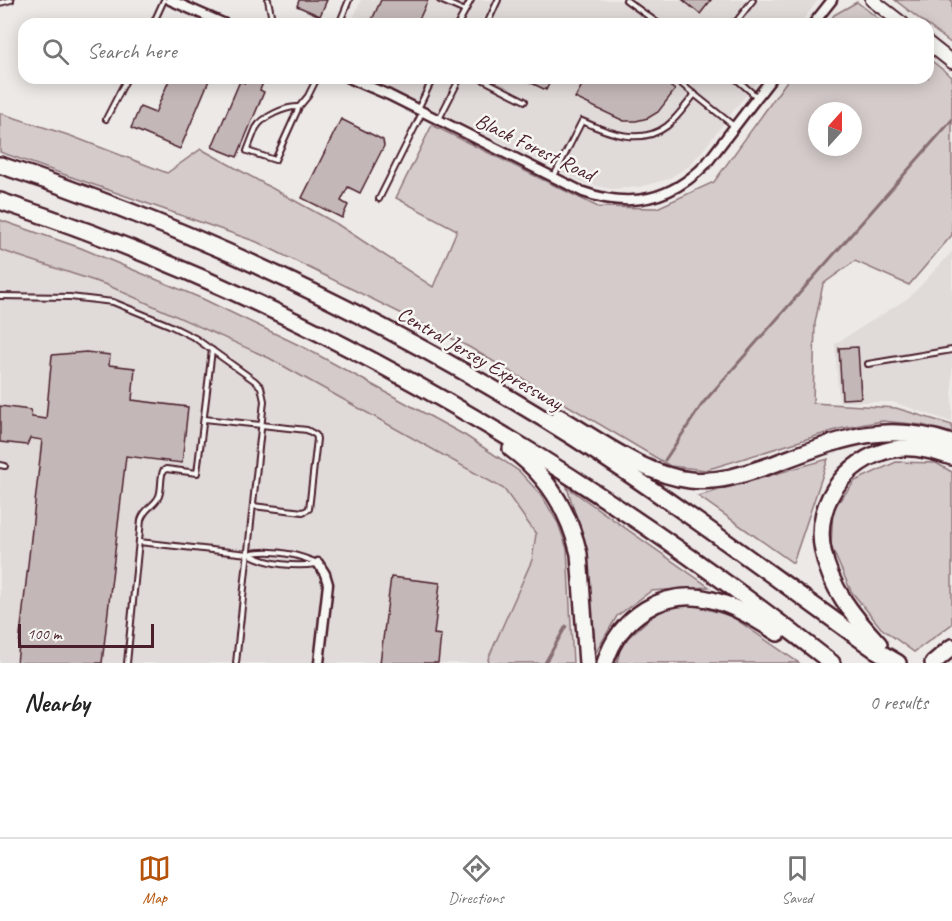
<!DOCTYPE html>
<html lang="en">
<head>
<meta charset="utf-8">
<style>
  :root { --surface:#fff; --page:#f6f6f6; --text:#222; --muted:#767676; --line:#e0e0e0; --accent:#b45309 }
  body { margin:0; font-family:Caveat,sans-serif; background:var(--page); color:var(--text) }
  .compass { position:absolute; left:808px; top:102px; width:54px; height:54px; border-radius:50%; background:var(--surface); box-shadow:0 3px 15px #0003; rotate:21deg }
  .scale { position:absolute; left:18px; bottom:15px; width:136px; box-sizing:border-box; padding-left:6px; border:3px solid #4a1f2b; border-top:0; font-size:16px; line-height:21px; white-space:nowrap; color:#4a1f2b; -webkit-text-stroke:4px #f6f6f2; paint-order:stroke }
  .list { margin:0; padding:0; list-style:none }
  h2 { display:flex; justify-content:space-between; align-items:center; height:78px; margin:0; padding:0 24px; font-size:26px }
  h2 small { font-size:20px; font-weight:400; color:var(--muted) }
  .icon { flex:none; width:33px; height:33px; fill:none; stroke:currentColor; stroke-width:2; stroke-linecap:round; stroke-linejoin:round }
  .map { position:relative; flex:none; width:952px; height:663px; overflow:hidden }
  .search { position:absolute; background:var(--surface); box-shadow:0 3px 15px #0003; left:18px; right:18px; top:18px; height:66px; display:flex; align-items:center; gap:15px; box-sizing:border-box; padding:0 21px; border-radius:18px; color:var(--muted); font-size:22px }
  .sheet { height:174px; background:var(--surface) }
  nav { display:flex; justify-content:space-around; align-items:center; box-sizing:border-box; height:84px; border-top:2px solid var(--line); background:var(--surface); font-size:16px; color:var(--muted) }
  nav a { display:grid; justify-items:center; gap:3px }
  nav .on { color:var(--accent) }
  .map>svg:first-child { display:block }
</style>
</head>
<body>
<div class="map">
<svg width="952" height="663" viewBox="0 0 952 663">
  <rect width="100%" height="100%" fill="#ece9e6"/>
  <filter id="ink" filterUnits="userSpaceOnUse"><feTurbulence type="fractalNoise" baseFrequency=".0167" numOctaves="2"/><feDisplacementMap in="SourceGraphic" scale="12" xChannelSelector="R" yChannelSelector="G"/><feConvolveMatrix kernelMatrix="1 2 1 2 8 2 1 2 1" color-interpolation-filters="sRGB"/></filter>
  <g filter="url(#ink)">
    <g fill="#e0dad8">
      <path d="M361 0H818L800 24H351Z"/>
      <path d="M369 78H759L706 146 689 166 668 179 639 187 611 189 585 183Z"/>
      <path d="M0 250 107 285 269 358 504 489 536 534 532 560 488 659 489 663H0Z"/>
      <path d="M952 252V422L893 402H839L835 344 910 297Z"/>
    </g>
    <g fill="#d4cbca" stroke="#8f757a" stroke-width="1.5" fill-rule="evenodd">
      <path d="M895 0H952V44Z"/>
      <path d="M857 2 885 24H828L834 15Z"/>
      <path d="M928 58 952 77V235L909 285 855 261 823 284 815 323 813 403 896 408 952 425V433L922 425 882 421 839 429 706 470 670 466 469 347 257 242 0 152V113L71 136 167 173 201 149 337 224 433 287 457 230 396 198 432 125 598 207 657 208 714 182 789 78H928ZM817 111H853V147H817Z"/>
      <path d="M0 220 81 248 203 299 307 349 466 436 519 471 542 496 558 523 567 549 573 663H489L488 659 532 560 536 534 504 489 269 358 107 285 0 250Z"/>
      <path d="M828 459 793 563 698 496Z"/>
      <path d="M896 462 936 463 952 472V624L914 652 881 628 851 591 831 546 833 509 855 481Z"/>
      <path d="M567 487 709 587 651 591 617 616 592 659 586 550Z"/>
      <path d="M686 603 731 616 799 663H617L621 644 658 611Z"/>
    </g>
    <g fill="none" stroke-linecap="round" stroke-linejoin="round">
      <g stroke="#886e73" stroke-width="3">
        <path d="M665 460 703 403 952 120"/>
        <path d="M545 663 566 626"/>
      </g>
    </g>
    <g fill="#c4b7b7" stroke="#4a1f2b" stroke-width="1.5">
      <path d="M299 0H327L320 16 297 6Z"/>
      <path d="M381 0H428L417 24H375L371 22Z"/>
      <path d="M683 0H711L700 14Z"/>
      <path d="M170 78H210L180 149 131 128 140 107 155 113Z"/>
      <path d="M247 78 263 83 260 90 264 92 237 157 212 147 240 81 245 83Z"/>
      <path d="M521 78H552L546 90Z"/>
      <path d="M586 78H659L675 90 658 112 648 118 636 121H624L575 98Z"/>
      <path d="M341 119 383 140 384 146 360 193 348 187 341 201 348 205 342 218 302 198Z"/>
      <path d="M858 347 861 398 842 399 839 348Z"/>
      <path d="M86 352 110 355 109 365 135 368 132 400 188 407 182 463 126 456 102 663H17L42 440 30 438 27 445 0 442V406L30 410 32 417 46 419 52 355Z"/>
      <path d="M391 577 440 583 434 634 441 635 438 663H380Z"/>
    </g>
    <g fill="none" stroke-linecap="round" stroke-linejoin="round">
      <defs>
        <g id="lane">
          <path d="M268 0 273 24"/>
          <path d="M440 0 465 11"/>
          <path d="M626 0 659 24"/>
          <path d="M0 3 11 0"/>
          <path d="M153 24 164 0"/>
          <path d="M339 24 349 0"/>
          <path d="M458 24 471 0"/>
          <path d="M487 24 498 0"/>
          <path d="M725 24 736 22 753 0"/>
          <path d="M480 78 525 101"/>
          <path d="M674 78 734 126"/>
          <path d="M735 78 757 97"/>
          <path d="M299 107C286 106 262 117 256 128 253 135 250 143 247 151L275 160 299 107 308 96 317 78"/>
          <path d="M418 109 433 78"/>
          <path d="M106 119 127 78"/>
          <path d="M439 119 460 78"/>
          <path d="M554 176 582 121C608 133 641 146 667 126 677 118 686 105 695 94"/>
          <path d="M379 199 422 113"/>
          <path d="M0 296 70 297 113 302 169 325 195 338 255 381 261 387 264 401 236 663"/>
          <path d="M868 364 952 350"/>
          <path d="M204 419 307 430 316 435 317 439 309 509 303 512 253 506"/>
          <path d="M0 465 5 466"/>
          <path d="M139 542 248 554C272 548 296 554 318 563"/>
          <path d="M249 554C269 565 295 567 317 564"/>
          <path d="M127 663 141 520C145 507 155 506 159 496 162 488 160 479 163 471L166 469 197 473 212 350"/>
        </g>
        <g id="street">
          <path d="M170 0 225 24"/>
          <path d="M813 24 832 0"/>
          <path d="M349 78 389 95 583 192C631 209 671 200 706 164L772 78"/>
          <path d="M318 563 325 574 328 584 319 663"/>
        </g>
        <g id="secondary">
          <path d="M872 0 903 24"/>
          <path d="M928 43 952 62"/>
        </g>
        <g id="highway">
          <path d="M0 165C203 231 392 323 573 437 676 503 774 577 874 649L898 663"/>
          <path d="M0 201C305 300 581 466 832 663"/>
          <path d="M559 417C599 440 644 475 690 480 719 483 744 474 771 465 837 441 881 419 952 443"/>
          <path d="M511 449C547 475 569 511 579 554L587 663"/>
          <path d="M879 644C854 617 830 588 823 551 812 500 852 452 902 448 919 447 936 452 952 457"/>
          <path d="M605 663C619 617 664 587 712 600 736 606 757 620 778 633"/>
          <path d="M933 663 952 647"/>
        </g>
      </defs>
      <use href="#lane" stroke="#4a1f2b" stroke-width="8"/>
      <use href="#street" stroke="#4a1f2b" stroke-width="13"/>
      <use href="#secondary" stroke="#4a1f2b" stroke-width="16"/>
      <use href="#highway" stroke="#4a1f2b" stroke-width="20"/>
      <use href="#lane" stroke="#f6f6f2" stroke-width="4"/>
      <use href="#street" stroke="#f6f6f2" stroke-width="8"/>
      <use href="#secondary" stroke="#f6f6f2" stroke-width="12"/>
      <use href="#highway" stroke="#f6f6f2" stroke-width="15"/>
    </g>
  </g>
  <g text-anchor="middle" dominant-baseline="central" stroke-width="5" stroke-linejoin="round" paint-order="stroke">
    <g font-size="21" fill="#4a1f2b" stroke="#f6f6f2">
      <text transform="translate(535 147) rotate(26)">Black Forest Road</text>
      <text transform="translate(480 358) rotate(30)">Central Jersey Expressway</text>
    </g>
  </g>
</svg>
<svg class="compass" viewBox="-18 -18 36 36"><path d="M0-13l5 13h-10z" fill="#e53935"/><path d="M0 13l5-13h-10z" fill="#767676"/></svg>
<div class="scale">100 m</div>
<div class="search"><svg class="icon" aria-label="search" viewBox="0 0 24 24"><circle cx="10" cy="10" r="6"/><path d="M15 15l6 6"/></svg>Search here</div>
</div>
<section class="sheet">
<h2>Nearby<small>0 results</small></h2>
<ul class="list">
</ul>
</section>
<nav>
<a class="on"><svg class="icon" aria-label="map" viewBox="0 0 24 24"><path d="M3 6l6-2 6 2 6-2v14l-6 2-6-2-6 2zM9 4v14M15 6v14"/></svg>Map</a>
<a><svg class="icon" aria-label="directions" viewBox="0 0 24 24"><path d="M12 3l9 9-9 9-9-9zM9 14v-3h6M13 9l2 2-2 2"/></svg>Directions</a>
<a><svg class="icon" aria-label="saved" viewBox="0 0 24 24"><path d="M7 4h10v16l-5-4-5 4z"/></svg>Saved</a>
</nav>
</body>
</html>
